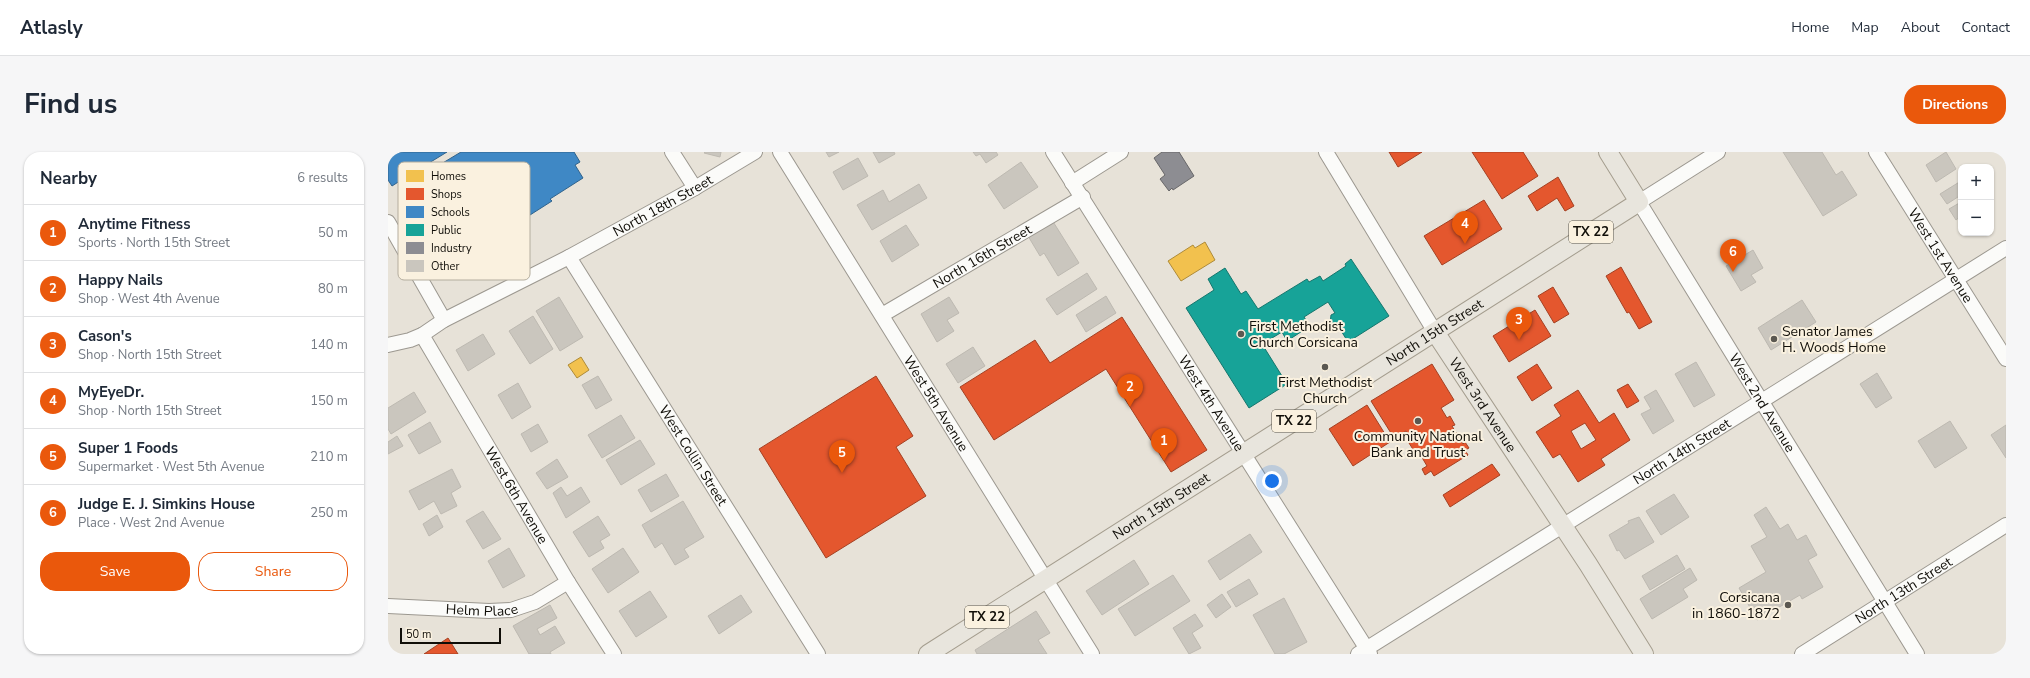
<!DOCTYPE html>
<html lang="en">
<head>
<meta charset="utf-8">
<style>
  :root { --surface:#fff; --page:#f6f6f7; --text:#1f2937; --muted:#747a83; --line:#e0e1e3; --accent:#ea580c }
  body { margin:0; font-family:"Nunito Sans",sans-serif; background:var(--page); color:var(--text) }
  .controls { position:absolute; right:12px; top:12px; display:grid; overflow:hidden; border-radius:8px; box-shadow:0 1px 3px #0004 }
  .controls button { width:36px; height:36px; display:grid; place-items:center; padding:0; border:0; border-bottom:1px solid var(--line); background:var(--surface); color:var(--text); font:20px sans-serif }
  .scale { position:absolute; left:12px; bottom:10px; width:101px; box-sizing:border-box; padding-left:4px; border:2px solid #100e08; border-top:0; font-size:11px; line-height:14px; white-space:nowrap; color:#100e08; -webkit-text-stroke:3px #faf1df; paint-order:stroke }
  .you { position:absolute; left:884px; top:329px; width:14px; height:14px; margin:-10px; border:3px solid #fff; border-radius:50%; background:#1a73e8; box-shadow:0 0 0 6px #1a73e833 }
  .badge { display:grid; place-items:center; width:26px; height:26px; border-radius:50%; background:var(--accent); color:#fff; font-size:13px; font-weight:700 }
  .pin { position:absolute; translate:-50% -33px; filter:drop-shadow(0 1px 2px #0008) }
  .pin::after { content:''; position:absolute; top:21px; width:14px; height:12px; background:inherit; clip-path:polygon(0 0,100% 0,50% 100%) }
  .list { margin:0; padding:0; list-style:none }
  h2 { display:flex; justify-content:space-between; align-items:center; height:52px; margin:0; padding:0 16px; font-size:17px }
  h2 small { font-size:13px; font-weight:400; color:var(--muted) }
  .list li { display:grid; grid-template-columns:26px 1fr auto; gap:12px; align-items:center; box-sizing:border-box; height:56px; padding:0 16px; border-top:1px solid var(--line) }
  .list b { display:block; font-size:15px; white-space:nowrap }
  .list p { margin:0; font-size:13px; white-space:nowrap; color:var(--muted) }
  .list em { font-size:13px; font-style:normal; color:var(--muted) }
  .actions { display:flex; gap:8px; padding:12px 16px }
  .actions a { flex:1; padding:9px 0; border:1px solid var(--accent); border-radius:16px; text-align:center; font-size:14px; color:var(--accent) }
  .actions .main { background:var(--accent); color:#fff }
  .map { position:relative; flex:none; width:1618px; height:502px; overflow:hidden; border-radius:16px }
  header { display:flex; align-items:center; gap:24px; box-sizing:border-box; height:56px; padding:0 20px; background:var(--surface); border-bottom:1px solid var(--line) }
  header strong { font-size:19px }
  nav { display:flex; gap:22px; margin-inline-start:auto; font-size:14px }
  .intro { display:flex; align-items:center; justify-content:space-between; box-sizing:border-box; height:96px; padding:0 24px }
  h1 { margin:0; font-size:28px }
  .button { padding:10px 18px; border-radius:16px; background:var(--accent); color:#fff; font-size:14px; font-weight:700 }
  main { display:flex; gap:24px; padding:0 24px }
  aside { flex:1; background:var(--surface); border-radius:16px; box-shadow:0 1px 3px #0004 }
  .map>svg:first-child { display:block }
</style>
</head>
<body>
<header>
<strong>Atlasly</strong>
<nav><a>Home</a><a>Map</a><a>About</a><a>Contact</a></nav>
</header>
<div class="intro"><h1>Find us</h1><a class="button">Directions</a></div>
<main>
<aside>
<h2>Nearby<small>6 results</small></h2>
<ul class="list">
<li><span class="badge">1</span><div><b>Anytime Fitness</b><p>Sports · North 15th Street</p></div><em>50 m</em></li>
<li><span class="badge">2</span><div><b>Happy Nails</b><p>Shop · West 4th Avenue</p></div><em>80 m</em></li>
<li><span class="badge">3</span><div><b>Cason's</b><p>Shop · North 15th Street</p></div><em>140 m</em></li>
<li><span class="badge">4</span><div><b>MyEyeDr.</b><p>Shop · North 15th Street</p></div><em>150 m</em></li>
<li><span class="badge">5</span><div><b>Super 1 Foods</b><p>Supermarket · West 5th Avenue</p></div><em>210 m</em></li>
<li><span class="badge">6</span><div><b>Judge E. J. Simkins House</b><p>Place · West 2nd Avenue</p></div><em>250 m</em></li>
</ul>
<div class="actions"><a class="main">Save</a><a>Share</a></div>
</aside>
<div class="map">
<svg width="1618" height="502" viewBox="0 0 1618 502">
  <rect width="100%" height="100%" fill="#e7e2d8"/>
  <g fill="#f2c14e" stroke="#ae8b39">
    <path d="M817 90 827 108 793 129 780 109 805 93 807 96Z"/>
    <path d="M193 205 201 218 189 226 180 213Z"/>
  </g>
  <g fill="#e4572e" stroke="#a44123" fill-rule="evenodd">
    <path d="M1001 0H1034L1010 15Z"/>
    <path d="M1084 0H1135L1150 24 1114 47Z"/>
    <path d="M1170 25 1186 54 1177 59 1169 46 1149 59 1140 44Z"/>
    <path d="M1096 48 1114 77 1054 113 1036 84Z"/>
    <path d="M1233 115 1264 170 1251 177 1241 160 1239 161 1218 124Z"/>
    <path d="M1165 135 1181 162 1166 171 1150 144Z"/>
    <path d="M1147 158 1163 184 1121 210 1105 184Z"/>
    <path d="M734 165 819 298 783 320 718 217 606 288 572 235 647 188 662 211Z"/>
    <path d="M1044 212 1066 248 1053 256 1059 266 1062 264 1067 273 1064 274 1075 292 1077 290 1081 296 1077 298 1080 303 1046 324 1043 319 1037 323 1034 317 1039 314 1029 297 1026 299 1021 291 1024 289 1018 279 1006 286 983 249Z"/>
    <path d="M1149 212 1164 236 1144 249 1129 225Z"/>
    <path d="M488 224 525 284 508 295 538 344 438 406 371 297Z"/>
    <path d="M1240 232 1251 249 1239 256 1229 238Z"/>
    <path d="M1190 238 1211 271 1226 261 1242 288 1213 307 1217 313 1190 330 1172 302 1165 306 1148 280 1173 264 1166 253ZM1197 271 1208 288 1193 297 1183 279Z"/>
    <path d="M979 253 1002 290 965 314 941 277Z"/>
    <path d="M1104 312 1112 323 1062 355 1055 343Z"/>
    <path d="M60 486 70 502H36Z"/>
  </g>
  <g fill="#3f88c5" stroke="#31638c">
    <path d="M0 0H59L41 11 42 14 31 21 29 18 4 34 0 28Z"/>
    <path d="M73 0H186L192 10 187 13 195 26 162 47 164 49 131 70 129 67 96 87 88 74 83 77 55 31 57 30 48 15Z"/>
  </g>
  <path fill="#17a398" stroke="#15766d" d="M963 107 1001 164 960 190 952 177 944 175 942 172 943 163 947 161 940 150 916 165 922 174 899 189 894 180 874 192 899 232 861 256 798 156 826 138 820 127 837 116 853 142 858 139 870 157 919 127 921 130 932 124 935 129 958 114 957 112Z"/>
  <path fill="#8d8d92" stroke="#686769" d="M774 0H791L806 24 785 38 784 36 781 39 772 27 777 23 766 6Z"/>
  <g fill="#cac6be" stroke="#bdb9b1">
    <path d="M317 0H333L332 5 316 1Z"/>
    <path d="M438 0H451L441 5Z"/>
    <path d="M485 0H506L507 2 491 11Z"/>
    <path d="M585 0H608L610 3 598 11 592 2 588 4Z"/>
    <path d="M1395 0H1434L1448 23 1454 19 1469 43 1435 64Z"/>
    <path d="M1558 0 1568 17 1548 30 1538 13Z"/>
    <path d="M470 6 480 24 455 38 445 20Z"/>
    <path d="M633 10 650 35 616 57 600 33Z"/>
    <path d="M1573 29V43L1559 52 1552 42Z"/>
    <path d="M531 32 539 46 484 78 469 53 495 38 501 50Z"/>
    <path d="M1573 50V64L1568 68 1561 57Z"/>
    <path d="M664 68 691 111 670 124 656 101 652 104 640 84Z"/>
    <path d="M518 73 531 93 504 110 492 89Z"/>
    <path d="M1365 98 1375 116 1363 123 1368 130 1353 139 1338 114Z"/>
    <path d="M699 121 709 137 669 163 658 147Z"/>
    <path d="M718 144 728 161 698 180 688 163Z"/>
    <path d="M171 145 195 185 172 199 148 159Z"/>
    <path d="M561 145 571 161 559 168 566 179 549 190 533 162Z"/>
    <path d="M1414 148 1428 170 1383 198 1370 176Z"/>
    <path d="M145 164 165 197 142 212 121 179Z"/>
    <path d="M95 182 107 202 80 219 68 198Z"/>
    <path d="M585 195 597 214 570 231 558 212Z"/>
    <path d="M1308 210 1327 243 1306 255 1287 222Z"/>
    <path d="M1489 221 1504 246 1488 256 1472 232Z"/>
    <path d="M210 224 224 248 208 257 194 233Z"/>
    <path d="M130 231 143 255 124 267 110 243Z"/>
    <path d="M1268 238 1286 269 1265 282 1253 262 1263 257 1256 245Z"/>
    <path d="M26 240 38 260 3 282 0 277V256Z"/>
    <path d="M233 263 247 286 214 306 200 283Z"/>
    <path d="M1562 269 1579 296 1547 316 1530 289Z"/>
    <path d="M42 270 53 290 31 302 20 283Z"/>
    <path d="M150 272 160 290 143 300 133 282Z"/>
    <path d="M1618 273V306L1603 283Z"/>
    <path d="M9 284 15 294 0 302V290Z"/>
    <path d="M252 288 267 312 233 333 218 308Z"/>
    <path d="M169 307 180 325 159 337 148 321Z"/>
    <path d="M64 317 73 335 63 341 69 354 53 362 46 349 31 358 21 339Z"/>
    <path d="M278 322 291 344 263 360 250 338Z"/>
    <path d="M173 335 179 344 193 335 202 350 178 366 165 341Z"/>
    <path d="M1286 342 1301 365 1273 383 1258 359Z"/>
    <path d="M295 349 316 385 296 397 301 405 287 413 274 391 267 396 254 373Z"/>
    <path d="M1378 355 1392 377 1400 372 1409 388 1418 383 1429 403 1420 408 1435 435 1414 447 1412 443 1369 468 1351 436 1378 420 1363 394 1379 385 1366 363Z"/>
    <path d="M95 359 113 387 95 397 78 369Z"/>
    <path d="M49 363 55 375 41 384 35 372Z"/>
    <path d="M210 364 222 383 212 389 216 396 201 405 185 380Z"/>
    <path d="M1251 365 1266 390 1237 407 1231 398 1229 399 1221 383 1241 371 1240 369Z"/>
    <path d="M862 382 874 400 832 428 820 409Z"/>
    <path d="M121 396 137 424 115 436 100 409Z"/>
    <path d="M235 396 251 420 220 441 204 417Z"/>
    <path d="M1289 403 1297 417 1262 438 1254 424Z"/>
    <path d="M746 408 761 432 714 463 698 439Z"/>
    <path d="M1302 416 1309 428 1295 437 1300 445 1264 467 1252 447Z"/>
    <path d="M785 423 802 449 747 484 730 457Z"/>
    <path d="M861 427 870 442 848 455 839 440Z"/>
    <path d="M262 439 279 465 248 485 231 459Z"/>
    <path d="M834 442 843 455 828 466 819 453Z"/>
    <path d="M353 443 364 460 331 482 320 464Z"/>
    <path d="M896 446 919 490 896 502H887L865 463Z"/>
    <path d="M162 453 169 466 149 477 152 483 167 474 177 491 162 500 163 502H141L125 474Z"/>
    <path d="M648 459 662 481 650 488 659 502H589L587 498Z"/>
    <path d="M807 462 815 474 804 481 813 496 801 502 785 476Z"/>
  </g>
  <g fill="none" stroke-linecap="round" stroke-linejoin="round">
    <defs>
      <g id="minor">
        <path d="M284 0 307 36"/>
        <path id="s1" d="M392 0 704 502"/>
        <path id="s2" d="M665 0 982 502"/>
        <path d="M938 0 1047 180"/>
        <path id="s3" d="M1330 0 1251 50 1529 502"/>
        <path id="s4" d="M1488 0 1618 207"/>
        <path d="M684 31 733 0"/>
        <path d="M0 70 56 168"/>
        <path id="s5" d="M181 105 430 502"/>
        <path id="s6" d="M494 163 695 45"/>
        <path id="s7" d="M34 183 180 430 226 502"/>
        <path id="s8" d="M0 193 22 188 34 183 56 168 181 105 307 36 367 0"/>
        <path id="s9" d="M0 454 101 459 123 458 147 450 180 430"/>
        <path id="s10" d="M970 502 1618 96"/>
        <path id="s11" d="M1414 502 1618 373"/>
      </g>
      <g id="major">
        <path id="s12" d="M1047 180 1200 412 1256 502"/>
        <path id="s13" d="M540 502 1251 50 1220 0"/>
      </g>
    </defs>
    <use href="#minor" stroke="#9c9890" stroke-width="16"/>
    <use href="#major" stroke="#a49d8e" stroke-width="20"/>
    <use href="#minor" stroke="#fbfbf9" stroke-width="14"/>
    <use href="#major" stroke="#e8e5dd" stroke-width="18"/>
  </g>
  <g fill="#5b5851" stroke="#faf1df" stroke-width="1.5">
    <circle cx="853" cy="182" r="4"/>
    <circle cx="1386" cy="187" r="4"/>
    <circle cx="937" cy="215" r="4"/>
    <circle cx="1030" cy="269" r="4"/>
    <circle cx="1400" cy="453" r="4"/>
  </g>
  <g text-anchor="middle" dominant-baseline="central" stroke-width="4" stroke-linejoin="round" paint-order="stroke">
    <g fill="#faf1df" stroke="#565248" stroke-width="1">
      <rect x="1181" y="69" width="44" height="22" rx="3"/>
      <rect x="884" y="258" width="44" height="22" rx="3"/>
      <rect x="577" y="454" width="44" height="22" rx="3"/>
    </g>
    <g font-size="13" font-weight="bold" fill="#100e08">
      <text x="1203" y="80">TX 22</text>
      <text x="906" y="269">TX 22</text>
      <text x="599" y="465">TX 22</text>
    </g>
    <g font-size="14" fill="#100e08" stroke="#faf1df">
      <text stroke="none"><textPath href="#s8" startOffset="309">North 18th Street</textPath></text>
      <text stroke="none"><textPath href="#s6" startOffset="116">North 16th Street</textPath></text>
      <text stroke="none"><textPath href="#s4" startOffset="122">West 1st Avenue</textPath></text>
      <text stroke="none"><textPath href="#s13" startOffset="600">North 15th Street</textPath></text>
      <text stroke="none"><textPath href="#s2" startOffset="297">West 4th Avenue</textPath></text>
      <text stroke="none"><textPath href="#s1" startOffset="296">West 5th Avenue</textPath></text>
      <text stroke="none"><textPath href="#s3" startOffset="329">West 2nd Avenue</textPath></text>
      <text stroke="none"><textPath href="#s12" startOffset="87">West 3rd Avenue</textPath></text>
      <text stroke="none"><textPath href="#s10" startOffset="382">North 14th Street</textPath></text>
      <text stroke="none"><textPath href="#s5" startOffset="234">West Collin Street</textPath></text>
      <text stroke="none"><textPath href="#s7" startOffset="186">West 6th Avenue</textPath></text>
      <text stroke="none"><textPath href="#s13" startOffset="276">North 15th Street</textPath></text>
      <text stroke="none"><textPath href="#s11" startOffset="120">North 13th Street</textPath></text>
      <text stroke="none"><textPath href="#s9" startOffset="94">Helm Place</textPath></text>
    </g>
    <g font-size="14" fill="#100e08" stroke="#faf1df" text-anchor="start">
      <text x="861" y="174">First Methodist<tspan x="861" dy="16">Church Corsicana</tspan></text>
      <text x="1394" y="179">Senator James<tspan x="1394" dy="16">H. Woods Home</tspan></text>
      <text x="937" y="230" text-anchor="middle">First Methodist<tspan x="937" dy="16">Church</tspan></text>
      <text x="1030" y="284" text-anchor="middle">Community National<tspan x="1030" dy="16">Bank and Trust</tspan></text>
      <text x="1392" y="445" text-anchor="end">Corsicana<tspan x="1392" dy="16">in 1860-1872</tspan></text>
    </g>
  </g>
  <rect x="10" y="10" width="132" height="118" rx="6" fill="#faf1df" stroke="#b4ad9e" stroke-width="1"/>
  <rect x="18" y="18" width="18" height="12" fill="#f2c14e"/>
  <rect x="18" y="36" width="18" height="12" fill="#e4572e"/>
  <rect x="18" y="54" width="18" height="12" fill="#3f88c5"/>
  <rect x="18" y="72" width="18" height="12" fill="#17a398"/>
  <rect x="18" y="90" width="18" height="12" fill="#8d8d92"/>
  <rect x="18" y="108" width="18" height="12" fill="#cac6be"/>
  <g font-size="11" fill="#100e08">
    <text x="43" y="28">Homes</text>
    <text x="43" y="46">Shops</text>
    <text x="43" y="64">Schools</text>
    <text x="43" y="82">Public</text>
    <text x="43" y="100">Industry</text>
    <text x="43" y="118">Other</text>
  </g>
</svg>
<div class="controls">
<button>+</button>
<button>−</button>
</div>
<div class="scale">50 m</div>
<div class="you"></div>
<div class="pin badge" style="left:776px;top:309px">1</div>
<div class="pin badge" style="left:742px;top:255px">2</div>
<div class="pin badge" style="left:1131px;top:188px">3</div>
<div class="pin badge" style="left:1077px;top:92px">4</div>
<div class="pin badge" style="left:454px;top:321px">5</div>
<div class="pin badge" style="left:1345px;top:120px">6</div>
</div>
</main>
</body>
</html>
